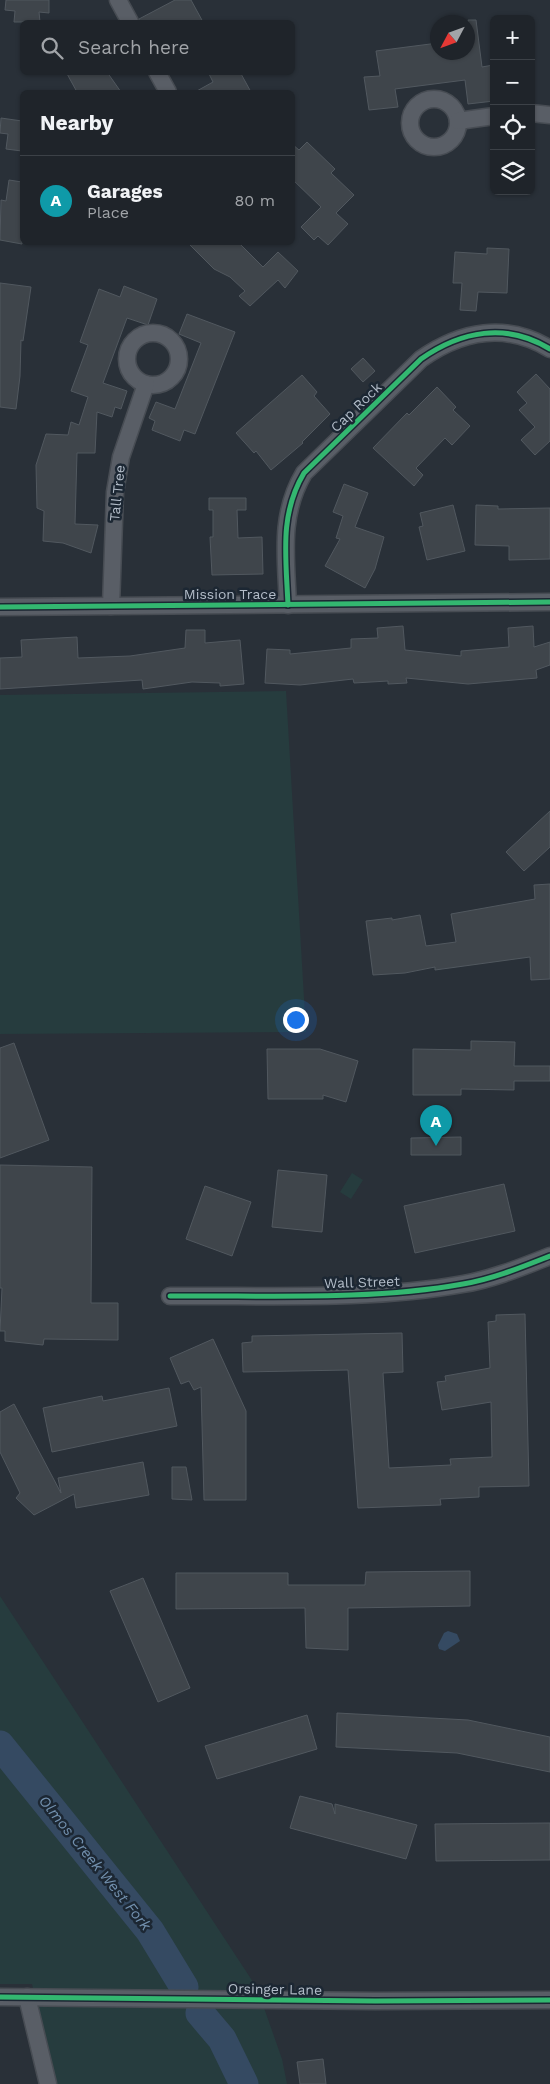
<!DOCTYPE html>
<html lang="en">
<head>
<meta charset="utf-8">
<style>
  :root { --surface:#1f242a; --page:#272c32; --text:#f1f3f6; --muted:#a1a4a8; --line:#3c4147; --accent:#838c96 }
  body { margin:0; font-family:"Work Sans",sans-serif; background:var(--page); color:var(--text) }
  .controls { position:absolute; right:15px; top:15px; display:grid; overflow:hidden; border-radius:8px; box-shadow:0 1px 4px #0004 }
  .controls button { width:45px; height:45px; display:grid; place-items:center; padding:0; border:0; border-bottom:1px solid var(--line); background:var(--surface); color:var(--text); font:25px sans-serif }
  .compass { position:absolute; left:430px; top:15px; width:45px; height:45px; border-radius:50%; background:var(--surface); box-shadow:0 1px 4px #0004; rotate:229deg }
  .you { position:absolute; left:295px; top:1019px; width:18px; height:18px; margin:-12px; border:4px solid #fff; border-radius:50%; background:#1a73e8; box-shadow:0 0 0 8px #1a73e833 }
  .badge { display:grid; place-items:center; width:32px; height:32px; border-radius:50%; background:var(--accent); color:#fff; font-size:16px; font-weight:700 }
  .pin { position:absolute; translate:-50% -41px; filter:drop-shadow(0 1px 2px #0008) }
  .pin::after { content:''; position:absolute; top:26px; width:18px; height:15px; background:inherit; clip-path:polygon(0 0,100% 0,50% 100%) }
  .list { margin:0; padding:0; list-style:none }
  h2 { display:flex; justify-content:space-between; align-items:center; height:65px; margin:0; padding:0 20px; font-size:21px }
  h2 small { font-size:16px; font-weight:400; color:var(--muted) }
  .list li { display:grid; grid-template-columns:32px 1fr auto; gap:15px; align-items:center; box-sizing:border-box; height:90px; padding:0 20px; border-top:1px solid var(--line) }
  .list b { display:block; font-size:19px; white-space:nowrap }
  .list p { margin:0; font-size:16px; white-space:nowrap; color:var(--muted) }
  .list em { font-size:16px; font-style:normal; color:var(--muted) }
  .icon { flex:none; width:28px; height:28px; fill:none; stroke:currentColor; stroke-width:2; stroke-linecap:round; stroke-linejoin:round }
  .map { position:relative; flex:none; width:550px; height:2084px; overflow:hidden }
  .search { position:absolute; background:var(--surface); box-shadow:0 1px 4px #0004; left:20px; top:20px; width:275px; height:55px; display:flex; align-items:center; gap:12px; box-sizing:border-box; padding:0 18px; border-radius:8px; color:var(--muted); font-size:19px }
  .panel { position:absolute; background:var(--surface); box-shadow:0 1px 4px #0004; left:20px; top:90px; width:275px; height:155px; border-radius:8px }
  .map>svg:first-child { display:block }
</style>
</head>
<body>
<div class="map">
<svg width="550" height="2084" viewBox="0 0 550 2084">
  <rect width="100%" height="100%" fill="#293038"/>
  <g fill="#263c3e">
    <path d="M286 691 306 1032 0 1034V695Z"/>
    <path d="M352 1173 363 1180 351 1199 340 1192Z"/>
    <path d="M0 1596 257 1988 282 2059 287 2084H57L32 1984H0Z"/>
  </g>
  <path fill="#354a62" d="M448 1631 457 1634 460 1641 445 1651 439 1649 438 1645 444 1633Z"/>
  <g fill="none" stroke-linecap="round" stroke-linejoin="round">
    <g stroke="#354a62" stroke-width="29">
      <path d="M0 1745 150 1931 184 1987"/>
      <path d="M200 2013 222 2039 244 2084"/>
    </g>
  </g>
  <g fill="#3f454b" stroke="#51585f">
    <path d="M6 0H49V13L39 12 40 22H14L15 11 5 10Z"/>
    <path d="M175 0H191L203 22H140L139 19Z"/>
    <path d="M468 20H476L482 67 493 65 494 101 468 104 465 80 395 89 398 107 369 110 364 77 380 76 376 51 438 43V52H468Z"/>
    <path d="M66 72H107L121 92H77Z"/>
    <path d="M208 72H240L251 92H195L213 82Z"/>
    <path d="M1 118 22 121V151L6 149 8 134 0 133Z"/>
    <path d="M307 142 335 169 331 173 354 195 336 213 348 224 328 245 318 236 314 240 301 227 321 207 292 179V144L299 150Z"/>
    <path d="M9 180 22 182V244L0 240 1 200 6 201Z"/>
    <path d="M187 242H238L263 267 278 252 298 271 285 288 278 280 250 306 239 296 245 291 230 277 214 269Z"/>
    <path d="M487 248 509 249 507 293 478 292 476 311 460 310 462 283H453L455 252 487 254Z"/>
    <path d="M0 283 31 287 23 341 21 340 20 376 16 409 0 407Z"/>
    <path d="M124 286 157 299 148 325 127 318 103 383 127 391 121 409 115 407 112 417 97 412 95 453H77L75 524 98 525 91 553 63 543 43 541 44 511 37 508 36 465 46 434 68 435 71 422 79 425 88 397 71 391 88 345 80 342 99 289 120 297Z"/>
    <path d="M187 314 235 332 195 434 184 430 180 441 152 430 155 421 149 418 156 402 175 409 201 343 179 334Z"/>
    <path d="M363 358 375 371 363 382 351 369Z"/>
    <path d="M536 374 550 389V441L535 455 521 440 535 427 519 410 527 403 517 392Z"/>
    <path d="M302 375 317 392 314 396 330 414 302 442 303 443 271 470 256 451 254 453 236 433Z"/>
    <path d="M437 387 456 407 453 410 470 426 452 445 445 438 416 468 423 475 414 486 373 448 407 413 409 415Z"/>
    <path d="M344 484 368 493 355 527 384 537 375 569 365 588 325 566 340 539 336 538 343 516 333 512Z"/>
    <path d="M209 498H246V510H237L238 538 262 537 263 574 212 575 210 537H213V510H209Z"/>
    <path d="M453 505 465 551 427 560 419 527 423 526 420 513Z"/>
    <path d="M476 505 498 506V509L550 508V559L509 560V546L475 545Z"/>
    <path d="M403 626 405 650 461 656V651L509 647 508 628 533 626 534 647 550 642V665L536 670 537 678 468 684 406 678 407 683 388 684V681L354 683 353 679 300 685 265 683 267 649 290 650V654L351 648V639L378 638 377 628Z"/>
    <path d="M186 630H205V643L240 640 244 684 220 686V683L192 682 143 689 142 680 0 689V658L22 657 21 640 77 637 78 658 130 656 185 648Z"/>
    <path d="M550 811V847L524 871 506 852Z"/>
    <path d="M550 884V979L531 980 530 957 435 970V967L405 973 373 975 366 921 392 918V920L420 915 426 946 456 942 451 914 535 899 534 885Z"/>
    <path d="M471 1041 515 1042 514 1066H550V1081H514V1090L461 1089V1095H413V1049L471 1050Z"/>
    <path d="M14 1043 49 1140 0 1158V1048Z"/>
    <path d="M267 1049H320L358 1061 346 1102 323 1095V1099H268Z"/>
    <path d="M461 1137V1155H411V1138Z"/>
    <path d="M0 1165 92 1167 91 1303H118V1340L44 1339 43 1345 5 1341V1331H0L2 1288H0Z"/>
    <path d="M278 1170 327 1175 322 1232 272 1227Z"/>
    <path d="M504 1184 515 1231 415 1253 404 1206Z"/>
    <path d="M205 1186 251 1202 232 1256 186 1239Z"/>
    <path d="M525 1314 529 1486 479 1487V1497L440 1499 441 1505 358 1508 348 1370 243 1372 242 1343 252 1342V1336L402 1333 403 1372 383 1373 389 1468 451 1465 450 1459 492 1457 491 1402 442 1410 437 1382 446 1381 445 1376 490 1368 488 1322 496 1321V1315Z"/>
    <path d="M213 1339 246 1411V1500H204L201 1387 194 1390 189 1381 181 1384 170 1358Z"/>
    <path d="M169 1388 177 1426 52 1452 43 1408 102 1396 103 1401Z"/>
    <path d="M14 1404 61 1493 58 1478 143 1462 149 1495 76 1508 74 1494 34 1515 16 1498 20 1493 0 1452V1412Z"/>
    <path d="M172 1467H186L192 1500 172 1499Z"/>
    <path d="M470 1571V1606L348 1608V1650L306 1648 305 1608 176 1609V1573H288V1585H365L366 1572Z"/>
    <path d="M143 1578 190 1688 158 1702 110 1591Z"/>
    <path d="M337 1713 468 1720 550 1737V1772L457 1753 336 1747Z"/>
    <path d="M307 1715 317 1749 217 1779 205 1746Z"/>
    <path d="M300 1796 332 1804 335 1814V1804L417 1825 406 1859 290 1828Z"/>
    <path d="M550 1823V1860L436 1861 435 1824Z"/>
    <path d="M323 2059 326 2084H300L297 2062Z"/>
  </g>
  <g fill="none" stroke-linecap="round" stroke-linejoin="round">
    <defs>
      <g id="street">
        <path d="M118 0 130 22"/>
        <path d="M157 72 168 92"/>
        <circle cx="434" cy="123" r="24"/>
        <path d="M531 113 550 115"/>
        <path d="M458 121 494 116"/>
        <circle cx="153" cy="359" r="26"/>
        <path d="M288 605C286 557 279 515 304 473L421 359C461 331 506 322 550 349"/>
        <path d="M111 606 115 492 121 457 146 384"/>
        <path d="M0 607 550 602"/>
        <path d="M170 1296C265 1295 369 1301 463 1284 493 1279 522 1267 550 1256"/>
        <path d="M0 1997 375 2001 550 2000"/>
        <path d="M27 1997 48 2084"/>
      </g>
    </defs>
    <use href="#street" stroke="#474c53" stroke-width="19"/>
    <use href="#street" stroke="#595e66" stroke-width="16"/>
    <defs>
      <g id="cycleway">
        <path d="M288 605C286 557 279 515 304 473L421 359C461 331 506 322 550 349"/>
        <path d="M0 607 550 602"/>
        <path d="M170 1296C265 1295 369 1301 463 1284 493 1279 522 1267 550 1256"/>
        <path d="M0 1997 375 2001 550 2000"/>
      </g>
    </defs>
    <use href="#cycleway" stroke="#1c2733" stroke-width="8"/>
    <use href="#cycleway" stroke="#33b770" stroke-width="5"/>
  </g>
  <g text-anchor="middle" dominant-baseline="central" stroke-width="5" stroke-linejoin="round" paint-order="stroke">
    <g font-size="14" fill="#b3bdc9" stroke="#1c2733">
      <text transform="translate(356 407) rotate(-44)">Cap Rock</text>
      <text transform="translate(117 493) rotate(-84)">Tall Tree</text>
      <text x="230" y="594">Mission Trace</text>
      <text transform="translate(362 1282) rotate(-2)">Wall Street</text>
      <text transform="translate(275 1989) rotate(1)">Orsinger Lane</text>
    </g>
    <g font-size="15" font-style="italic" fill="#7290ae" stroke="#1c2733">
      <text transform="translate(95 1863) rotate(51)">Olmos Creek West Fork</text>
    </g>
  </g>
</svg>
<div class="controls">
<button>+</button>
<button>−</button>
<button><svg class="icon" aria-label="locate" viewBox="0 0 24 24"><circle cx="12" cy="12" r="6"/><path d="M12 2v4M12 18v4M2 12h4M18 12h4"/></svg></button>
<button><svg class="icon" aria-label="layers" viewBox="0 0 24 24"><path d="M12 4l9 5-9 5-9-5zM3 14l9 5 9-5"/></svg></button>
</div>
<svg class="compass" viewBox="-18 -18 36 36"><path d="M0-13l5 13h-10z" fill="#e53935"/><path d="M0 13l5-13h-10z" fill="#a1a4a8"/></svg>
<div class="you"></div>
<div class="pin badge" style="left:436px;top:1146px;background:#0f9aa8">A</div>
<div class="search"><svg class="icon" aria-label="search" viewBox="0 0 24 24"><circle cx="10" cy="10" r="6"/><path d="M15 15l6 6"/></svg>Search here</div>
<section class="panel">
<h2>Nearby<small></small></h2>
<ul class="list">
<li><span class="badge" style="background:#0f9aa8">A</span><div><b>Garages</b><p>Place</p></div><em>80 m</em></li>
</ul>
</section>
</div>
</body>
</html>
